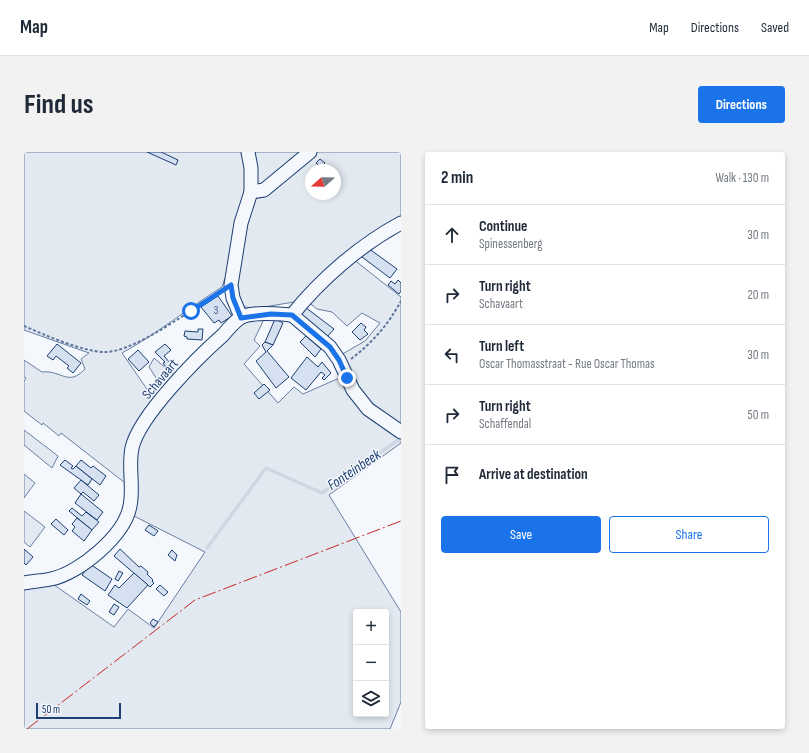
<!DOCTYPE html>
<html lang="en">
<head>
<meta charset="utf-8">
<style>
  :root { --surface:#fff; --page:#f2f2f3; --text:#1f2937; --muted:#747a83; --line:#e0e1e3; --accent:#1a73e8 }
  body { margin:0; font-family:"Sofia Sans Condensed",sans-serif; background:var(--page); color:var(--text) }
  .controls { position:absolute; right:12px; bottom:12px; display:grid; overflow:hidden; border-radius:4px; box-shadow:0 2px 6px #0003 }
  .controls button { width:36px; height:36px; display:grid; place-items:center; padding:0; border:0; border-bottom:1px solid var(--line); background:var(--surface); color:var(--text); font:20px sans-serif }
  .compass { position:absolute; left:281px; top:12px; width:36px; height:36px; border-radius:50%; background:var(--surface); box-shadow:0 2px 6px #0003; rotate:250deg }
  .scale { position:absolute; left:12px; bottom:10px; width:85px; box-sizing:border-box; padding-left:4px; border:2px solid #1d3f73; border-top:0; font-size:11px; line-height:14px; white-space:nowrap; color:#1d3f73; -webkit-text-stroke:3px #f4f7fb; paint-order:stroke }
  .stop { position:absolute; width:12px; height:12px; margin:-9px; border:3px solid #1a73e8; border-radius:50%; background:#fff }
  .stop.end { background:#1a73e8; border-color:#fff; box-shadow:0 1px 4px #0008 }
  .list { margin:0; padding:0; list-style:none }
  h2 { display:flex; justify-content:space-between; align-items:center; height:52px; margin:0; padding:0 16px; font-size:17px }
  h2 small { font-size:13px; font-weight:400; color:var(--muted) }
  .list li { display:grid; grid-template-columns:26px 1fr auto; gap:12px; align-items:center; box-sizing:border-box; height:60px; padding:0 16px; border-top:1px solid var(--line) }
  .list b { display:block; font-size:15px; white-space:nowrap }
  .list p { margin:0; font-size:13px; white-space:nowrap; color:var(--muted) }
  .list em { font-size:13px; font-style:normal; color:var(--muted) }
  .actions { display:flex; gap:8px; padding:12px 16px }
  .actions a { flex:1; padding:9px 0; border:1px solid var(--accent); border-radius:4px; text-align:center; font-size:14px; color:var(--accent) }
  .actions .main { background:var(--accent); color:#fff }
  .icon { flex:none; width:22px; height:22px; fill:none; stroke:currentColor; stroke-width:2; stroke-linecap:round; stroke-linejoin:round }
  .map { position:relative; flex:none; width:377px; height:577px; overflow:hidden; border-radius:4px }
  header { display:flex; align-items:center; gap:24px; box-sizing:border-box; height:56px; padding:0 20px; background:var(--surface); border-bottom:1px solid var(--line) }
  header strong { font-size:19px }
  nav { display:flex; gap:22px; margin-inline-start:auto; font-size:14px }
  .intro { display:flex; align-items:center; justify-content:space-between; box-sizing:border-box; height:96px; padding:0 24px }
  h1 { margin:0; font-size:28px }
  .button { padding:10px 18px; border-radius:4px; background:var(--accent); color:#fff; font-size:14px; font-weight:700 }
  main { display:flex; gap:24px; padding:0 24px }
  aside { flex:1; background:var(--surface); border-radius:4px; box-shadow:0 2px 6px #0003 }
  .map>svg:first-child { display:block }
</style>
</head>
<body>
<header>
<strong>Map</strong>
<nav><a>Map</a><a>Directions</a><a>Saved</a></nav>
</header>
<div class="intro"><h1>Find us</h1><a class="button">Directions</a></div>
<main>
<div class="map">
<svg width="377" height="577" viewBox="0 0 377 577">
  <rect width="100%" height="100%" fill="#f4f7fb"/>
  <g fill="#e3e9f0" stroke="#687fa3" fill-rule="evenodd">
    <path d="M0 0H377V65L270 150 234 156 220 155 215 150 211 119 201 126 198 135C164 156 133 182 98 201L125 240 132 236 134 229 125 215 130 206 151 224 179 192 186 198 219 169 241 165 230 188 236 194 220 212 254 251 270 235 279 242 320 224 377 283V291L305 343 377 460V550L366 577H0V433L26 430 90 475 104 457 130 476 181 400 110 364 113 339 111 304 117 265 105 334 37 281 35 284 19 271 18 273 0 259V229L2 226 0 225V208L18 220C38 218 44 235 61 217L57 207 65 201 0 178ZM287 18H311V42H287ZM332 460H362V562H332Z"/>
    <path d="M329 107 377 145V276L345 254 315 204 341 189 356 171 338 161 323 174 308 160 293 157 283 149Z"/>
    <path d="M0 278 34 304 28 316 0 293Z"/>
    <path d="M0 322 11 331 0 346Z"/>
    <path d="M0 359 21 375 6 395 0 390Z"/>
  </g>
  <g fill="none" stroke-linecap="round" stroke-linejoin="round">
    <path stroke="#cfd7e4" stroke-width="3.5" d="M183 396 242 316 298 341 376 287"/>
  </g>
  <g fill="#d5e0f0" stroke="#1d3f73">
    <path d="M123 0H137L154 8 152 13Z"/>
    <path d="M296 7 301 11 297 15 292 11Z"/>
    <path d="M344 96 373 117 366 126 338 105Z"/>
    <path d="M374 128 377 131V139L375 142 364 133 367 129 371 132Z"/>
    <path d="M194 144 208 164 197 171 195 168 190 171 177 155Z"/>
    <path d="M281 155 310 177 302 186 274 163Z"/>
    <path d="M251 167 259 171 249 193 241 190Z"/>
    <path d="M337 171 342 175 340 178 344 182 336 188 328 180Z"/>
    <path d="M174 177H179L178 188 163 187V185L160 184 161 179 174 180Z"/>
    <path d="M282 184 297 197 291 205 276 190Z"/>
    <path d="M241 190 249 193 243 199 265 225 252 236 232 209 242 200 238 193Z"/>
    <path d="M33 192 57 211 49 221 43 216 45 214 32 204 29 208 23 204Z"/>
    <path d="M141 192 147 198 140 204 147 212 142 215 139 211 141 210 131 200Z"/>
    <path d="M114 198 125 210 115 219 104 207Z"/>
    <path d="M283 205 294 215 298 210 307 221 300 228 298 226 301 223 297 220 282 238 267 226Z"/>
    <path d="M240 232 246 238 235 247 230 241Z"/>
    <path d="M41 308 49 314 47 316 49 317 52 314 68 327 64 333 36 313Z"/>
    <path d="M57 308 67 316 69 314 82 324 76 333 52 314Z"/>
    <path d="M57 328 75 343 70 349 59 340 57 342 50 336Z"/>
    <path d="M57 342 79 360 73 368 51 351Z"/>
    <path d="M48 356 58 364 62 360 75 370 68 378 45 359Z"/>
    <path d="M53 366 68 378 60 389 48 379 51 375 48 372Z"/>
    <path d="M32 367 44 378 40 383 27 372Z"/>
    <path d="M125 373 134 379 130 384 121 378Z"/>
    <path d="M0 397 9 405 2 413 0 411Z"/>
    <path d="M96 397 115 415 117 414 124 420 123 422 129 428 128 429 130 431 126 435 90 404Z"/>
    <path d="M148 398 153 403 151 409 144 403Z"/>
    <path d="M66 412 88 427 81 439 58 423Z"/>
    <path d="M95 419 99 421 94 429 91 427Z"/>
    <path d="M110 421 124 433 103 456 84 443 91 433 95 436Z"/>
    <path d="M136 433 144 440 140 444 132 437Z"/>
    <path d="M57 442 66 449 63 453 54 447Z"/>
    <path d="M90 452 95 455 90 463 85 460Z"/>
    <path d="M129 467 134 470 130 475 126 471Z"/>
  </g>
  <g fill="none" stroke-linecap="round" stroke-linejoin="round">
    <defs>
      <g id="minor">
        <path d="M227 40 240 38 286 0"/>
        <path d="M268 163 306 195 315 208 329 238 344 257 377 280"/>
        <path d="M268 163C297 127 336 93 377 71"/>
        <path d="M217 165 209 146 207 133 217 71 227 40V16L224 0"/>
        <path d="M0 431C9 429 18 429 27 427 56 421 101 383 106 354 110 335 104 314 108 296 115 264 174 205 199 183 204 177 210 170 216 166 227 159 255 162 268 163"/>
      </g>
    </defs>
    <use href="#minor" stroke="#1d3f73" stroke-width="15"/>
    <g stroke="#5e769c" stroke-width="2" stroke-dasharray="3 2" stroke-linecap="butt">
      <path d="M0 174C21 183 59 200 81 200 111 200 170 156 196 139"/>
      <path d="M327 207C348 191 364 173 377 149"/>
    </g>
    <use href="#minor" stroke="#f4f7fb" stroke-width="13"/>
    <path stroke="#c62828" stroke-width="1" stroke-dasharray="14 3 2 3" stroke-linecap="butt" d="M3 577 171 448 377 369"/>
  </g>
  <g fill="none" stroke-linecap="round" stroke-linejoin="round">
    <path stroke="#1a73e8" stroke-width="5" d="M167 159 207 133 209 146 217 166 247 162 268 163 306 195 315 208 323 226"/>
  </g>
  <g text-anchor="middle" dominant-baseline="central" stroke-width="3" stroke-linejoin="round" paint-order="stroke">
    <g font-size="12" fill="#4b6792">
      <text x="192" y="158">3</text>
    </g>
    <g font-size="14" fill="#1d3f73" stroke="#f4f7fb">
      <text transform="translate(136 227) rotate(-50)">Schavaart</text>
    </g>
    <g font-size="15" font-style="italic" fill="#1d3f73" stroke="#f4f7fb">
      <text transform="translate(330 318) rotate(-34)">Fonteinbeek</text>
    </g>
  </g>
</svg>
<div class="controls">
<button>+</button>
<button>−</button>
<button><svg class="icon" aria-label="layers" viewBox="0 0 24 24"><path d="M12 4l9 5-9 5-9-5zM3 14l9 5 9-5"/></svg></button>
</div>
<svg class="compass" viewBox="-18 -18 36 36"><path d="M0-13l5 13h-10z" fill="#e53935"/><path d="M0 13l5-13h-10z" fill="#747a83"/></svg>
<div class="scale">50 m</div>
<div class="stop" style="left:167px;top:159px"></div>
<div class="stop end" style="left:323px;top:226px"></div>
</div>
<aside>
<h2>2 min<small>Walk · 130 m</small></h2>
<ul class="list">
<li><svg class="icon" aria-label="ahead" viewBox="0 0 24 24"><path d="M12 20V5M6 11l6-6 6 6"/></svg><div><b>Continue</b><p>Spinessenberg</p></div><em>30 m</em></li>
<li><svg class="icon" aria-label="right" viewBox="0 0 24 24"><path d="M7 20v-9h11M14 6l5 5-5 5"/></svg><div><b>Turn right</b><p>Schavaart</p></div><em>20 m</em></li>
<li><svg class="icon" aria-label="left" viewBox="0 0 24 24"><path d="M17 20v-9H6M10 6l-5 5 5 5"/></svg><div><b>Turn left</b><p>Oscar Thomasstraat - Rue Oscar Thomas</p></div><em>30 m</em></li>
<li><svg class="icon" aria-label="right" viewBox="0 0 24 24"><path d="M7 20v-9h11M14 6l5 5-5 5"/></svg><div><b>Turn right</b><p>Schaffendal</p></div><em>50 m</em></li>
<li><svg class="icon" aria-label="arrive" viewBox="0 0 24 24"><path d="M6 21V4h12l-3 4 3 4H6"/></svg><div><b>Arrive at destination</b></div></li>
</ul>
<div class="actions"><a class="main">Save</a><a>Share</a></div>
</aside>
</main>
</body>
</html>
